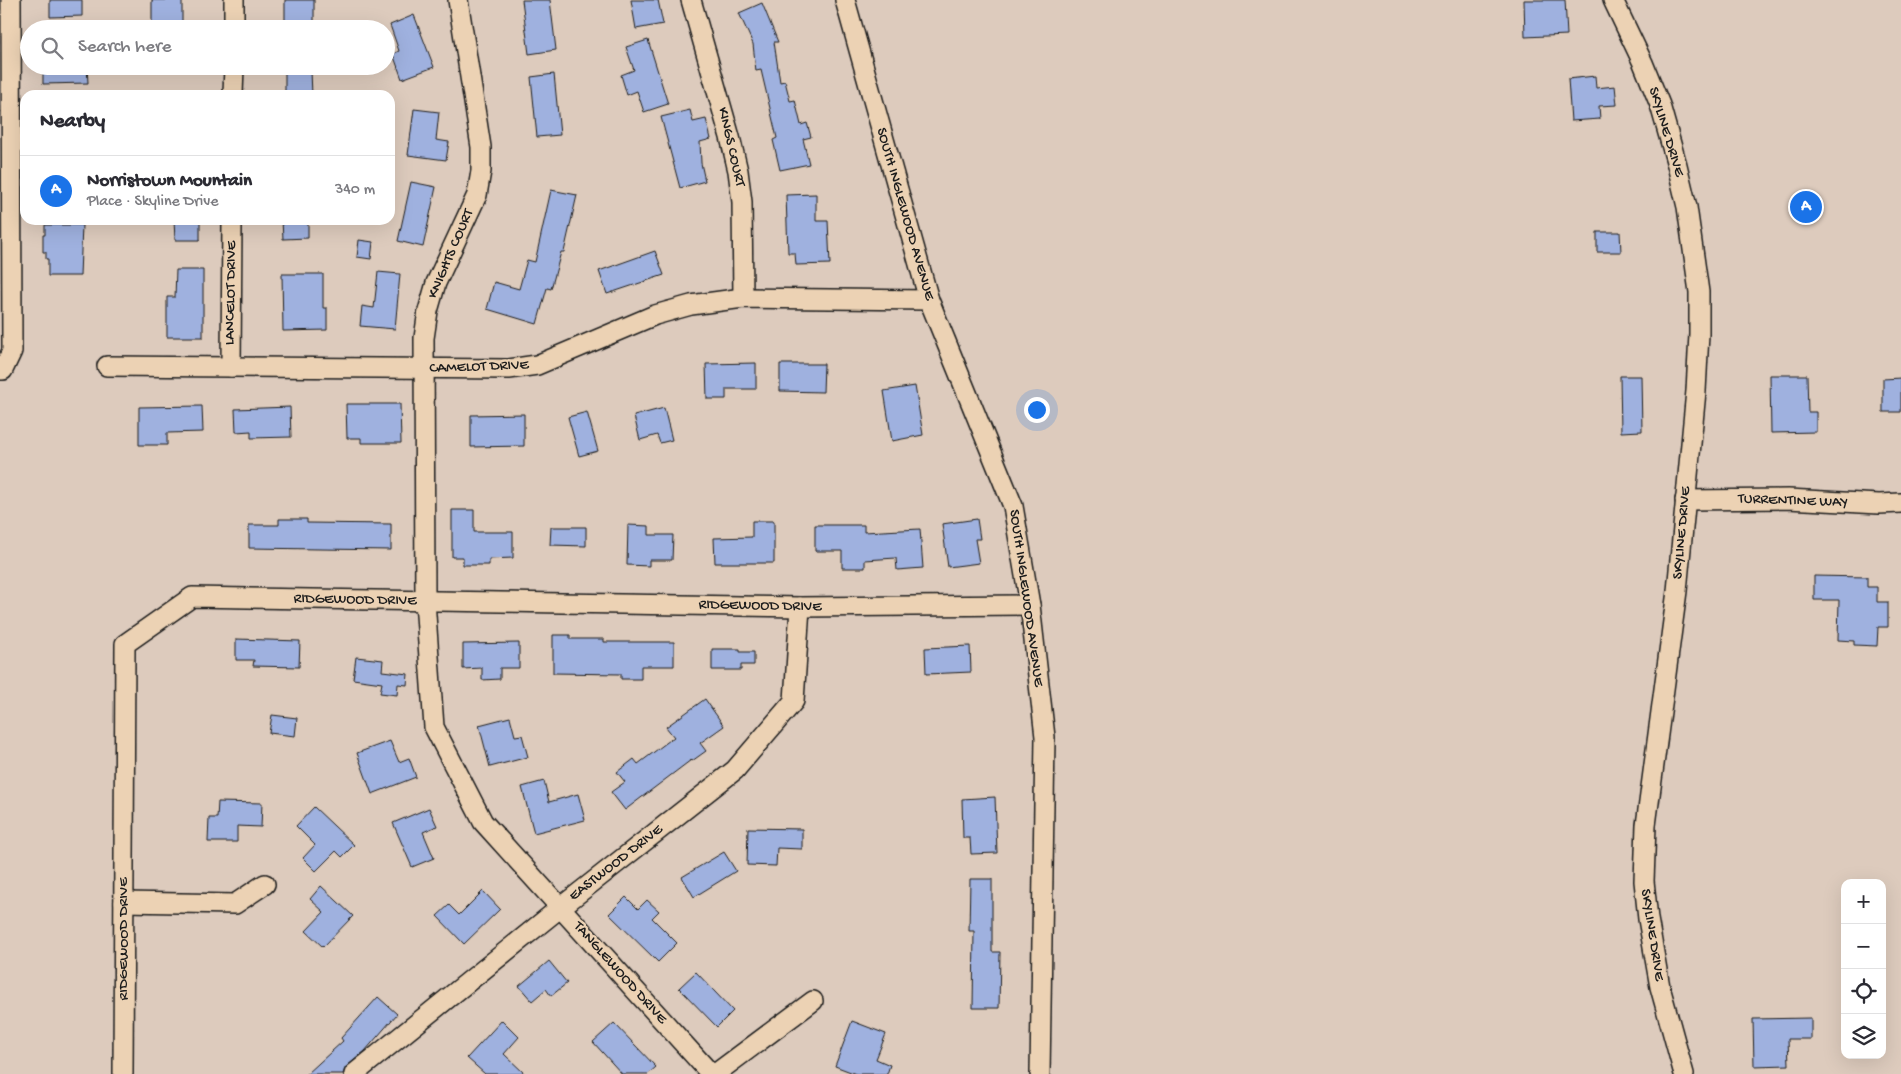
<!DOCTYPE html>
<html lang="en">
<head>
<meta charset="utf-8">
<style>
  :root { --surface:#fff; --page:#f2f2f3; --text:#2b2b33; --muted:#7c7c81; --line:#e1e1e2; --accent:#1a73e8 }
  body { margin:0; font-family:"Gochi Hand",sans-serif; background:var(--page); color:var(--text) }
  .controls { position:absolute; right:15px; bottom:15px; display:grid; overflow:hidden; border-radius:10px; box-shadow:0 5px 20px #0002 }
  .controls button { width:45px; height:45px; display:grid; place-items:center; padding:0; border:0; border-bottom:1px solid var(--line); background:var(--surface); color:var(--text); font:25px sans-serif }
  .you { position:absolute; left:1036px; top:409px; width:18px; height:18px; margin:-12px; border:4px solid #fff; border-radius:50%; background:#1a73e8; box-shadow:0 0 0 8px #1a73e833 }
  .badge { display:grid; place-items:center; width:32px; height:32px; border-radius:50%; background:var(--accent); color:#fff; font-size:16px; font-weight:700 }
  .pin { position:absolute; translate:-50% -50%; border:2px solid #fff; box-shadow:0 1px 5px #0006 }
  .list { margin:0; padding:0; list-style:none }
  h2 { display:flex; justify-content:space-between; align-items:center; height:65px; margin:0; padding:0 20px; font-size:21px }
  h2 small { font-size:16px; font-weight:400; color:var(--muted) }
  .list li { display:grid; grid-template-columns:32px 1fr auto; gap:15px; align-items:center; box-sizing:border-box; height:70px; padding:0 20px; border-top:1px solid var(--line) }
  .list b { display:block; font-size:19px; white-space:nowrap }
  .list p { margin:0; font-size:16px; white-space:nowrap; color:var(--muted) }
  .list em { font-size:16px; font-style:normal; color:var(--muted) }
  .icon { flex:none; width:28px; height:28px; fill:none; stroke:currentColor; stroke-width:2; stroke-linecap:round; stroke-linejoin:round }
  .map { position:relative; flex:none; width:1901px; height:1074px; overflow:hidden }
  .search { position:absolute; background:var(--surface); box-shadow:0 5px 20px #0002; left:20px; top:20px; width:375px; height:55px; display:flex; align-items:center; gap:12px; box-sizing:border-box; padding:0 18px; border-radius:28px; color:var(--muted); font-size:19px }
  .panel { position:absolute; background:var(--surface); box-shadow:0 5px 20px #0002; left:20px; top:90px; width:375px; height:135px; border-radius:15px }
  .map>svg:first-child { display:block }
</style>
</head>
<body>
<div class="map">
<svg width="1901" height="1074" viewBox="0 0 1901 1074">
  <rect width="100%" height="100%" fill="#ddcbbd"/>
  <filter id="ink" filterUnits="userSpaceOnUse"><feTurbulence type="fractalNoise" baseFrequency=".02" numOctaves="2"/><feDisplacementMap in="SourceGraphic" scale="10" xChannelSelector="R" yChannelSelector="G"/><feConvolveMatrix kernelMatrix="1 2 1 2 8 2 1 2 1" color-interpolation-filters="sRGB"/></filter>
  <g filter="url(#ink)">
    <g fill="#9fb1df" stroke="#1c1c1c">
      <path d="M50 0H82V16L50 17Z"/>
      <rect x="152" y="0" width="30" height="29"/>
      <rect x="285" y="0" width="29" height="25"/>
      <path d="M522 0H550L556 50 529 54Z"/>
      <path d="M631 0H658L663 24 636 29Z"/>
      <path d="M1524 0H1565L1567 35 1525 37Z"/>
      <path d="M762 3 778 42H774L780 82 785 81 790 101 795 100 801 125 807 123 811 137 803 139 809 164 780 170 773 140 777 138 761 70 756 71 753 44 739 13Z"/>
      <path d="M414 15 434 67 402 79 393 54 399 51 390 25Z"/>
      <path d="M648 40 668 104 644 112 637 91 627 95 621 75 634 70 626 47Z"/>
      <path d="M43 66H87L88 83 43 84Z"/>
      <path d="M285 71H311L312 95H285Z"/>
      <path d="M554 74 560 135 537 137 531 77Z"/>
      <path d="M1595 76 1596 88 1615 86 1617 105 1599 106 1600 119 1571 121 1568 79Z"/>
      <path d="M414 109 439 112 436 140 449 142 446 160 408 155Z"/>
      <path d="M690 110 693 122 706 119 711 139 700 142 701 163 705 181 680 188 661 117Z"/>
      <path d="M411 182 436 187 423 247 398 241Z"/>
      <path d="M551 190 577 195 564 252H561L551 289 547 288 537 324 487 309 494 282 519 289 527 260 535 262Z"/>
      <path d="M816 194V221H828L830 264 796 265 795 253H788L786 195Z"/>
      <path d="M174 220H200V240H175Z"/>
      <path d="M282 220H308V238L283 239Z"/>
      <path d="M45 225H82L80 276H48V259H46V252H43V235H45Z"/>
      <path d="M1597 232H1620L1621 252H1597Z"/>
      <path d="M359 240 373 242 371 259 357 257Z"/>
      <path d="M655 251 664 275 607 294 599 271Z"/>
      <path d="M176 270H203V337H167V297H175Z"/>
      <path d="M378 272 400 274 395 329 360 326 362 306 374 308Z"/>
      <path d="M282 274H323V308H327V330L283 331Z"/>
      <path d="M756 363V389H726V399H707L706 364Z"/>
      <path d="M780 364H824L823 392 780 391Z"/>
      <path d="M1770 375H1807L1808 412H1816V432L1771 433Z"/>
      <path d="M1620 376H1641L1642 431 1621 432Z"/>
      <path d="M1901 378V412H1883V379Z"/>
      <path d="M915 386 923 435 892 441 884 391Z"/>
      <path d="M346 404H400L401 443H361V438H347Z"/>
      <path d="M202 406 203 432 167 433V445H139V407Z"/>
      <path d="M290 407 291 437 251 438V431L236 432 235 409Z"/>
      <path d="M664 408 672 440 660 443 657 435 640 440 634 416Z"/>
      <path d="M587 412 598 451 579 456 568 417Z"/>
      <path d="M524 414V446L471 447V415Z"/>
      <path d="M452 510H474V532H513V558L489 559V565H463V557H452Z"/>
      <path d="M279 519H307V523L391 524V550L249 548V525H279Z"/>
      <path d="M977 519 980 539H975L979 563 948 567 942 524Z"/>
      <path d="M752 521H774V563H715L714 538 752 537Z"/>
      <path d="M628 525 649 526V535H673L672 560H649V566L627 565Z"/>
      <path d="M815 525H864V532L920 529 923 568 897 570 896 558 865 560V568H842V551H815Z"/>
      <path d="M551 527H586V546L550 545Z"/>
      <path d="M1814 576 1867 577V587H1877V602H1888V627H1878L1877 646 1854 645V641L1838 640 1839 600H1814Z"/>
      <path d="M553 635H570V639H604V642H674V666H641V679H621V674L553 673Z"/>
      <path d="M236 639 300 641 299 667 253 666 254 660H236Z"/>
      <path d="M519 643V668H500V679L482 680V668L463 669V644Z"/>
      <path d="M970 646 971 672 926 674 925 648Z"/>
      <path d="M712 649H740V652H754V665H741V670H712Z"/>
      <path d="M356 657 383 660 382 671 408 674 407 685 398 684 397 695 380 693 382 683 353 679Z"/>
      <path d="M705 699 724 726 700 743 706 751 692 761 691 760 625 810 611 792 625 782 617 772 634 759 638 764 674 737 666 727Z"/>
      <path d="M272 715 297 718 295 736 269 733Z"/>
      <path d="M510 717 515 736 522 735 528 757 490 767 479 725Z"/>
      <path d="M390 741 399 762 409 758 416 777 372 794 357 753Z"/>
      <path d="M544 781 549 802 578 794 585 820 534 833 522 787Z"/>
      <path d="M995 797 997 853 971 854 970 838H963L962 799Z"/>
      <path d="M218 802 262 803 261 827 237 826V842H208L209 818H217Z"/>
      <path d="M314 807 354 845 342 857 336 851 316 871 303 858 315 845 296 826Z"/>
      <path d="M429 808 437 826 423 832 434 858 412 867 393 823Z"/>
      <path d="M748 828 802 829V849L777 848 776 866 747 865Z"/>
      <path d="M724 852 736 871 694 897 682 877Z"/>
      <path d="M970 879H992V952H1000L999 1008H973L974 931H969Z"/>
      <path d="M321 886 353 916 323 947 306 931 324 912 310 899Z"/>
      <path d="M483 891 500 909 464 944 437 916 449 905 459 915Z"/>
      <path d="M626 897 638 909 647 900 659 911 652 918 677 943 658 962 609 914Z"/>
      <path d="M549 961 567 983 551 996 546 989 532 1001 519 986Z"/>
      <path d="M696 972 733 1011 717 1027 679 988Z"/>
      <path d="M378 997 397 1014 365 1051 347 1066 343 1074H307L343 1041 341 1038Z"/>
      <path d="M1811 1018V1039H1788L1789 1065 1754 1066 1753 1019Z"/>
      <path d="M502 1020 519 1037 504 1054 525 1074H485L467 1058Z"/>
      <path d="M852 1021 886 1034 876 1059 890 1065 887 1074H856L835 1066Z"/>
      <path d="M614 1023 656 1067 648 1074H622L593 1042Z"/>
    </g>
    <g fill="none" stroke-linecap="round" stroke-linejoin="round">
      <defs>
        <g id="minor">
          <path d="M458 0 481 147V171L477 195 436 283 428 311 424 338 425 601 434 727 483 822 711 1074"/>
          <path d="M691 0 730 137 738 171 742 202 743 298"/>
          <path d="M845 0 929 300 1013 506 1030 605 1045 737 1040 1074"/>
          <path d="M1613 0 1643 63 1660 105 1677 165 1687 207 1699 292V334L1696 391 1677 591 1646 825 1644 881 1648 919 1660 987 1684 1074"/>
          <path d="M234 29V0"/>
          <path d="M233 95 234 66"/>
          <path d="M107 366 509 369 537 365 655 315 691 305 743 298 929 300"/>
          <path d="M231 367 232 220"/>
          <path d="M0 370H3L12 351 11 0"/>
          <path d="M1685 500 1788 499 1879 504 1901 503"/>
          <path d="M124 902 235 904 265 884"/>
          <path d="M123 1074 125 644 192 597 800 607 1030 605"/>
          <path d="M354 1074 561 907 735 770 794 701 800 607"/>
          <path d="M715 1074 813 1001"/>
        </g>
      </defs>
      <use href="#minor" stroke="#1c1c1c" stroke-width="22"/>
      <use href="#minor" stroke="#ecd2b4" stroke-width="19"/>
    </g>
  </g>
  <g text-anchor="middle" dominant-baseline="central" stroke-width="4.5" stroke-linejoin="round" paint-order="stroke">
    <g font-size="15" fill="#1c1c1c" stroke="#ecd2b4">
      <text transform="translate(1666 132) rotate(73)">SKYLINE DRIVE</text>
      <text transform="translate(731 147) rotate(77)">KINGS COURT</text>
      <text transform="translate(905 214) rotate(74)">SOUTH INGLEWOOD AVENUE</text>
      <text transform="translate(451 254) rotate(-67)">KNIGHTS COURT</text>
      <text transform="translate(231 293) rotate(-89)">LANCELOT DRIVE</text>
      <text transform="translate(479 367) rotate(-2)">CAMELOT DRIVE</text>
      <text transform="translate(1793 501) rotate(2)">TURRENTINE WAY</text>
      <text transform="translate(1682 533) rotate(-85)">SKYLINE DRIVE</text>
      <text transform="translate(1026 598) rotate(82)">SOUTH INGLEWOOD AVENUE</text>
      <text transform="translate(355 600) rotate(1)">RIDGEWOOD DRIVE</text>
      <text transform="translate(760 606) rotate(1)">RIDGEWOOD DRIVE</text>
      <text transform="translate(616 863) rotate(-38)">EASTWOOD DRIVE</text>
      <text transform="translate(1652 935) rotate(81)">SKYLINE DRIVE</text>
      <text transform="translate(124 939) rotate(-90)">RIDGEWOOD DRIVE</text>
      <text transform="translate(620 973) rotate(48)">TANGLEWOOD DRIVE</text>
    </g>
  </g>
</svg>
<div class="controls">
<button>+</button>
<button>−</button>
<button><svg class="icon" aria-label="locate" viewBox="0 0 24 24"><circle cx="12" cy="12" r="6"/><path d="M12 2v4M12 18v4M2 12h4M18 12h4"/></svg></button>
<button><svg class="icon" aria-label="layers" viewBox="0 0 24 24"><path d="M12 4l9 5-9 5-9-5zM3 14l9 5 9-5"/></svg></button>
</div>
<div class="you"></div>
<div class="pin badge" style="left:1806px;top:207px">A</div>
<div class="search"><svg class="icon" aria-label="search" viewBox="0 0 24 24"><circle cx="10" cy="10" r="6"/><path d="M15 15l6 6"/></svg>Search here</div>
<section class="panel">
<h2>Nearby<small></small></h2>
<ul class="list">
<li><span class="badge">A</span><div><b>Norristown Mountain</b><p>Place · Skyline Drive</p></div><em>340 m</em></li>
</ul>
</section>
</div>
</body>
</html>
